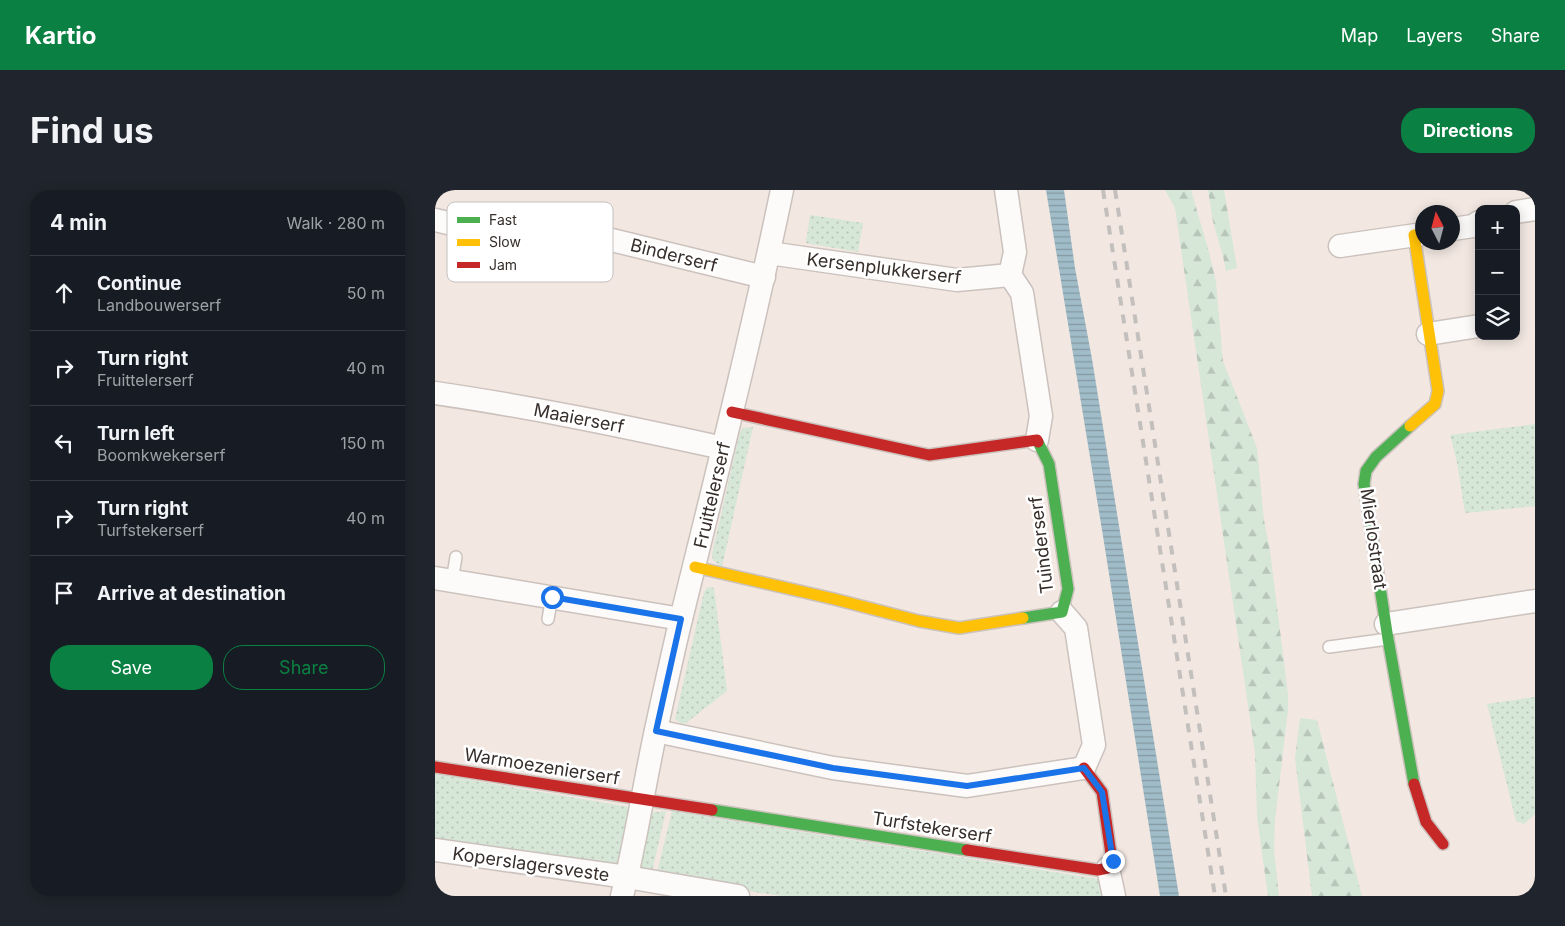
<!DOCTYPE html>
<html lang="en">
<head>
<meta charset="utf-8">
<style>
  :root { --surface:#171b24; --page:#20242c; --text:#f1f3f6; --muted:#9ea1a6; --line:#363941; --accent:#0b8043 }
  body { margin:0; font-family:Inter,sans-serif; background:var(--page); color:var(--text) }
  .controls { position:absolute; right:15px; top:15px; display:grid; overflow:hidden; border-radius:10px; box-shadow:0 2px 12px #0003 }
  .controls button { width:45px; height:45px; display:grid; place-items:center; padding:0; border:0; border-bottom:1px solid var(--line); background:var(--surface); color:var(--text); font:25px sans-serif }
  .compass { position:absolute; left:980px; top:15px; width:45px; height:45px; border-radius:50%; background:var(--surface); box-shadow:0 2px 12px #0003; rotate:354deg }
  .stop { position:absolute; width:15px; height:15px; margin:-11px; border:4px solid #1a73e8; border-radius:50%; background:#fff }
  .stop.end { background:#1a73e8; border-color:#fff; box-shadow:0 1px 5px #0008 }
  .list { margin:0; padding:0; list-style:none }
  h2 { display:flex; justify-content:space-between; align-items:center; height:65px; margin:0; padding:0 20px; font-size:21px }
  h2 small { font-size:16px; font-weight:400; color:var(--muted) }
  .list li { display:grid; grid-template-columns:32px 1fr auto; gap:15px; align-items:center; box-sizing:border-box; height:75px; padding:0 20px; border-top:1px solid var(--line) }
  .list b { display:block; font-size:19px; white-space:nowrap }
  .list p { margin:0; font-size:16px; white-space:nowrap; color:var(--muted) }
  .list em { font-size:16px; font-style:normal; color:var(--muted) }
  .actions { display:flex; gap:10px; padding:15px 20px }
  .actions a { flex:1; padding:11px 0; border:1px solid var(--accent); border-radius:20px; text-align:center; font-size:18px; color:var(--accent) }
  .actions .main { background:var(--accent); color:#fff }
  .icon { flex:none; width:28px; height:28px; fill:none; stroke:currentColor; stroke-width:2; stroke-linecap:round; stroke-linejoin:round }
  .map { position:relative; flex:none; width:1100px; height:706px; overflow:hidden; border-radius:20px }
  header { display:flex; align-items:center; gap:30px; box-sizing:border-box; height:70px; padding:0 25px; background:var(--accent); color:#fff }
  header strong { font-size:24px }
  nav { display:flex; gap:28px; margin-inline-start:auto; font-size:18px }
  .intro { display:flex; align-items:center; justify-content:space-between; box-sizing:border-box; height:120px; padding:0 30px }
  h1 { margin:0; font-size:35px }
  .button { padding:12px 22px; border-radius:20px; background:var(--accent); color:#fff; font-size:18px; font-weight:700 }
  main { display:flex; gap:30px; padding:0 30px }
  aside { flex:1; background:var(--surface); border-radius:20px; box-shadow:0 2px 12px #0003 }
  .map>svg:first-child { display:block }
</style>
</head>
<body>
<header>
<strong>Kartio</strong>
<nav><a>Map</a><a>Layers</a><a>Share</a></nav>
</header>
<div class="intro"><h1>Find us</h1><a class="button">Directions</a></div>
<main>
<aside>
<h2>4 min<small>Walk · 280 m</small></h2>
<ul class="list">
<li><svg class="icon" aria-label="ahead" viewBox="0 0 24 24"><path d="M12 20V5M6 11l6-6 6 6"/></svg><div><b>Continue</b><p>Landbouwerserf</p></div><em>50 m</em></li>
<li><svg class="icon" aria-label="right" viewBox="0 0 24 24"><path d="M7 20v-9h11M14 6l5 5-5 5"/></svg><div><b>Turn right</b><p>Fruittelerserf</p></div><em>40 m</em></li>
<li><svg class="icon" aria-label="left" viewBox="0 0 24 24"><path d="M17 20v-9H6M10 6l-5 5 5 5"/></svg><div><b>Turn left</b><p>Boomkwekerserf</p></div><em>150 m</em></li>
<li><svg class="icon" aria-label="right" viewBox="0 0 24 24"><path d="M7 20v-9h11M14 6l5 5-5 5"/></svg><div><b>Turn right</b><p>Turfstekerserf</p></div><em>40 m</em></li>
<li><svg class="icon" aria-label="arrive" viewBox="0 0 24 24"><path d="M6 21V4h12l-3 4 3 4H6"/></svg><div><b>Arrive at destination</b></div></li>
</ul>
<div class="actions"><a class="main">Save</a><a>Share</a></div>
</aside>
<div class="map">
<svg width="1100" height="706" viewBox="0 0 1100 706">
  <defs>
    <pattern id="grass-dots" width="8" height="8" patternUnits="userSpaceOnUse" patternTransform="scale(1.25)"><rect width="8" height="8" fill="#d6e6d7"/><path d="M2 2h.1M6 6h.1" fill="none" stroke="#b8c6b9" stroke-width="1.8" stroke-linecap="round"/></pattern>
    <pattern id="forest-firs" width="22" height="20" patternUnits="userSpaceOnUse" patternTransform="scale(1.25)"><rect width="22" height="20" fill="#d6e6d7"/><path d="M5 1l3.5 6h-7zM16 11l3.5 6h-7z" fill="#b8c6b9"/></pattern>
    <pattern id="water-rules" width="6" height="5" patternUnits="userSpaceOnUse" patternTransform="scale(1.25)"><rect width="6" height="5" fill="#a0bcc8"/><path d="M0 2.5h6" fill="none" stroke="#8399a3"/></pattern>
  </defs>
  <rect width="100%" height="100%" fill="#f2e7e1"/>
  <g fill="url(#grass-dots)">
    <path d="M375 25 428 33 423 62 371 53Z"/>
    <path d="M1100 234V316L1030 323 1022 272 1015 245Z"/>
    <path d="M318 237 287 377 278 370 277 364 305 242 308 238Z"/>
    <path d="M273 397 279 398 292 501 251 533 247 534 240 529 269 402Z"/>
    <path d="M1100 507V624L1089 634 1081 631 1052 514Z"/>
    <path d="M0 584 194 617 183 678 0 652Z"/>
    <path d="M231 621 216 686 211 685 203 676 214 623Z"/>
    <path d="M237 621 669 690 671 706H346L221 687Z"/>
  </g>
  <g fill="url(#forest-firs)">
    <path d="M730 0H756L774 62 781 92 788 171 822 258 829 330 835 361 853 504V520L840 630 839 659 844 706H833L822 627 820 563 740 18Z"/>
    <path d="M773 0H789L802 78 791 81 788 66 778 32Z"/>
    <path d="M865 528 882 530 927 706H877L860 568Z"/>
  </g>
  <path fill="url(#water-rules)" d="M611 0H629L640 78 657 169 744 706H725L668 346Z"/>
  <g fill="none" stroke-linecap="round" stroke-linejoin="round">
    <defs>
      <g id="lane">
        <path d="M17 391 21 367"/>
        <path d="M113 429 117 407"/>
        <path d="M894 457 953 449"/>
      </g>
      <g id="street">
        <path d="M571 0 580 62 575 85"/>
        <path d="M1081 22 1100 19"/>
        <path d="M0 30 13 33 77 32 123 37 329 87"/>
        <path d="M1018 39 1038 36 1044 32"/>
        <path d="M905 56 988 44"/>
        <path d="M334 63 522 90 575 85 587 103 606 226 602 250"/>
        <path d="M993 144 1044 136"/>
        <path d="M0 203C97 217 192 237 288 258"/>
        <path d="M0 388 246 429"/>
        <path d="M951 434 1100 411"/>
        <path d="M221 541 398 578 532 596 649 578 659 555 641 438 627 422"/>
        <path d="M0 660 192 687 303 706"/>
        <path d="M673 678 679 706"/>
        <path d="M187 706C201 651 209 595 221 540 229 503 237 466 246 429 281 287 317 144 347 0"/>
      </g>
      <g id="fast">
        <path d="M975 236 941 267 931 281 929 294 953 449 979 594"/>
        <path d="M588 428 627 422 633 399 614 274 603 252"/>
        <path d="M277 620 532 660"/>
      </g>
      <g id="slow">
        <path d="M975 236 1000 214 1003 201 979 45"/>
        <path d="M260 377 399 409 484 431 524 438 588 428"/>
      </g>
      <g id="jam">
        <path d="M297 222 494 265 602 250 603 252"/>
        <path d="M0 577 277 620"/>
        <path d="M979 594 991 632 1008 654"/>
        <path d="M532 660 663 680 673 678 677 671 667 602 649 578"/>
      </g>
    </defs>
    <use href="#lane" stroke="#cbc2bd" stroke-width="14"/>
    <use href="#street" stroke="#cbc2bd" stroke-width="25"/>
    <use href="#fast" stroke="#cbc2bd" stroke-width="14"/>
    <use href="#slow" stroke="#cbc2bd" stroke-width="14"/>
    <use href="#jam" stroke="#cbc2bd" stroke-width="14"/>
    <use href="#lane" stroke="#fdfbfa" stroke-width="11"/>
    <use href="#street" stroke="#fdfbfa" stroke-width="22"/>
    <use href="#fast" stroke="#4caf50" stroke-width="11"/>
    <use href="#slow" stroke="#ffc107" stroke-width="11"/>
    <use href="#jam" stroke="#c62828" stroke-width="11"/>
    <g stroke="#c2bfbd" stroke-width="4" stroke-dasharray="9 9" stroke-linecap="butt">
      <path d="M668 0 780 706"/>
      <path d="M680 0 791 706"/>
    </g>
  </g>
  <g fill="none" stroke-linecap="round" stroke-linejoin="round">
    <path stroke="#1a73e8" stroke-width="6" d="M117 407 246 429 221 541 398 578 532 596 649 578 667 602 678 671"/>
  </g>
  <g text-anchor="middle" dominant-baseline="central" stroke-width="5" stroke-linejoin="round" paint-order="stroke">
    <g font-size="18" fill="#362e2a" stroke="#fff">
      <text transform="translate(239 65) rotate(14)">Binderserf</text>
      <text transform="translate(449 78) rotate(7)">Kersenplukkerserf</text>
      <text transform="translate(144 228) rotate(11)">Maaierserf</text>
      <text transform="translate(277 305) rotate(-77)">Fruittelerserf</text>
      <text transform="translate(939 349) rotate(82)">Mierlostraat</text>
      <text transform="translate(606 355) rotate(-97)">Tuinderserf</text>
      <text transform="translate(107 576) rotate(9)">Warmoezenierserf</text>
      <text transform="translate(497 637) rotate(9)">Turfstekerserf</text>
      <text transform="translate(96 674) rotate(8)">Koperslagersveste</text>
    </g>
  </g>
  <rect x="12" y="12" width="166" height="80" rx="8" fill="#fff" stroke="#c3c0bf" stroke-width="1"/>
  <rect x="22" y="27" width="23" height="6" fill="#4caf50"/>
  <rect x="22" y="49" width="23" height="7" fill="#ffc107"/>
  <rect x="22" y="72" width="23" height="6" fill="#c62828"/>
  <g font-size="14" fill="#362e2a">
    <text x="54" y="35">Fast</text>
    <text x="54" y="57">Slow</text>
    <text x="54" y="80">Jam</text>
  </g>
</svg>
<div class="controls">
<button>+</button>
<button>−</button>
<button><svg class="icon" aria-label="layers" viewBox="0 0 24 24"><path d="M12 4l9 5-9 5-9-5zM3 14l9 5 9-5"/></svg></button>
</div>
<svg class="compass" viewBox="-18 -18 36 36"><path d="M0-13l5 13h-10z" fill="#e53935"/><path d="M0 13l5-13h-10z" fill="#9ea1a6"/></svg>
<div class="stop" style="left:117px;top:407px"></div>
<div class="stop end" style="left:678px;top:671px"></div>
</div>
</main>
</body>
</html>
